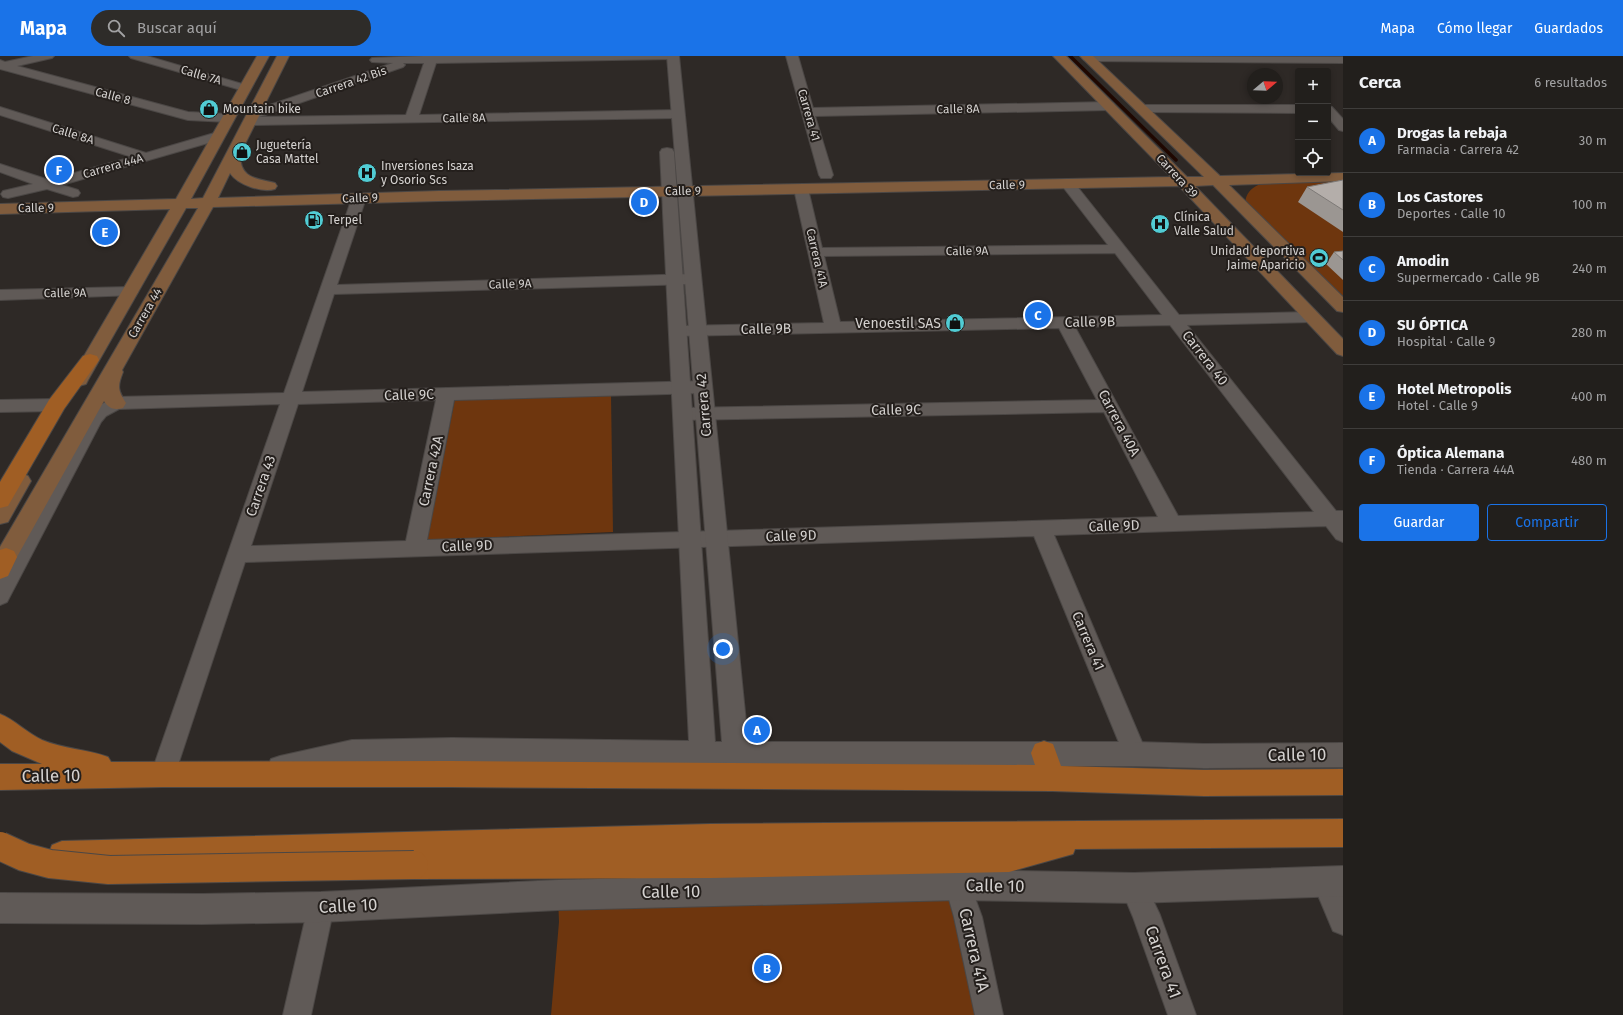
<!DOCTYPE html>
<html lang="es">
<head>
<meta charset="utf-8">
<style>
  :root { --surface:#221f1c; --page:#2e2c29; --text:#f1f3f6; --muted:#a2a2a3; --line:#3f3d3b; --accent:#1a73e8 }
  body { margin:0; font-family:"Fira Sans",sans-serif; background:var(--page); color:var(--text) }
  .controls { position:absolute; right:12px; top:12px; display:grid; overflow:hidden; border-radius:4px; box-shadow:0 2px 6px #0003 }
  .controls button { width:36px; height:36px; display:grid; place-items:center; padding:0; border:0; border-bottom:1px solid var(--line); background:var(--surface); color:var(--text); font:20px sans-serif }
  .compass { position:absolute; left:1247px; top:12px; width:36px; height:36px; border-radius:50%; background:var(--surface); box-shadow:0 2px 6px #0003; rotate:71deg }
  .you { position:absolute; left:723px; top:593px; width:14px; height:14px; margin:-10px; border:3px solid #fff; border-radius:50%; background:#1a73e8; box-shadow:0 0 0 6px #1a73e833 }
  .badge { display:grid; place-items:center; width:26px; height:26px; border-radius:50%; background:var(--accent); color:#fff; font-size:13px; font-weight:700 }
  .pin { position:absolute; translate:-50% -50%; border:2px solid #fff; box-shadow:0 1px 4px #0006 }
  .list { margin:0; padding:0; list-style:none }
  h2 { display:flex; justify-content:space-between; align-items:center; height:52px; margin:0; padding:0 16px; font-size:17px }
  h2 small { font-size:13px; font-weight:400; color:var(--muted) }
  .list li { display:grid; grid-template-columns:26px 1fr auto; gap:12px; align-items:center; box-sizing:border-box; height:64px; padding:0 16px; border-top:1px solid var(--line) }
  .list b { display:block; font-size:15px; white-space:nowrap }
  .list p { margin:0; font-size:13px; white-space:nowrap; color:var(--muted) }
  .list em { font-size:13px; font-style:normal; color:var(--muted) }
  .actions { display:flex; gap:8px; padding:12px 16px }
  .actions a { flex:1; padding:9px 0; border:1px solid var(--accent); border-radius:4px; text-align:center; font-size:14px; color:var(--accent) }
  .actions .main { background:var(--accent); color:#fff }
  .icon { flex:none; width:22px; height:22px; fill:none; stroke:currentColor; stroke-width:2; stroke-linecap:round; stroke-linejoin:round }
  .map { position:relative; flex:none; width:1343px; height:959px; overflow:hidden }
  header { display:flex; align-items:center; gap:24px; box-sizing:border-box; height:56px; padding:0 20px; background:var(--accent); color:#fff }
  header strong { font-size:19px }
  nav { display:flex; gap:22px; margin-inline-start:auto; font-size:14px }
  .search { width:280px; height:36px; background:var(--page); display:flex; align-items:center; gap:10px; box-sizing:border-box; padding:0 14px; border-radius:22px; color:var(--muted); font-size:15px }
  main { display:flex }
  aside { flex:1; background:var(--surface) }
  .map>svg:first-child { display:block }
</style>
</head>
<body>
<header>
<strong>Mapa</strong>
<div class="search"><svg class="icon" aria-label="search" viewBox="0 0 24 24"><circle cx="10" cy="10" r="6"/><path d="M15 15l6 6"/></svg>Buscar aquí</div>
<nav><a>Mapa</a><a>Cómo llegar</a><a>Guardados</a></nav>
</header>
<main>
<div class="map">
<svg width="1343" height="959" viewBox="0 0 1343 959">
  <rect width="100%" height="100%" fill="#2e2926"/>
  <g fill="#6e360e">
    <path d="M1343 121V251L1245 154C1245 147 1245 141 1249 136 1262 118 1321 122 1343 121Z"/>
    <path d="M611 339 613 476 427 484 455 343Z"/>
    <path d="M958 829 989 959H551L559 866 558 839Z"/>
  </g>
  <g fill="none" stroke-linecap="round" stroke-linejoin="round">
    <path stroke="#1f0700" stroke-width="3.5" d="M1070 0 1176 104"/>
    <defs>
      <g id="minor">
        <path d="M33 0H54L52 2 17 10 188 56 228 58 232 59 234 62 232 65 228 66 188 64 0 13V4L5 6Z"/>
        <path d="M129 0H147L249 30 251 32 249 34H241L131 2Z"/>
        <path d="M423 0H679L673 3 436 7 419 59 678 54 682 55 684 58 682 61 678 62 250 69 246 68 244 65 249 62 247 59 249 56 393 7 372 6 370 4 372 2ZM403 7H424L406 59 259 61 403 11 405 9Z"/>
        <path d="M786 0H798L813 52 1109 46 1113 47 1115 50 1113 53 1109 54 815 60 833 119 831 122H821L819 119Z"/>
        <path d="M1084 0 1343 1V7L1088 5 1084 4 1082 2Z"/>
        <path d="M1144 49H1298V57L1140 56 1138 53 1140 50Z"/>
        <path d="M1328 50 1332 51 1343 63V75L1339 74 1328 61Z"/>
        <path d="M0 51 146 97 218 76 222 77 224 80 222 83 62 129 78 134 80 137 78 140 73 141 47 133 8 142 3 141 1 138 3 135 33 128 0 116V108L49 124 132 101 0 59Z"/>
        <path d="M1067 123 1072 124 1179 259 1311 256 1317 258 1319 261 1317 264 1311 266 1187 269 1336 455H1343V486L1336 483 1326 470 1054 479 1147 698 1143 706 1135 709 1127 706 1034 480 245 506 175 718 172 726 163 729 154 726 151 718 280 348 119 353 106 360 101 366 7 546 0 549V520L85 363 94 352 116 341 284 337 352 142 354 139 359 138 364 139 366 142 337 229 693 218 698 220 701 223 698 226 693 228 334 238 302 336 703 325 709 327 712 331 709 335 703 337 454 344 427 484 1158 461 1104 356 682 364 676 362 673 358 676 354 682 352 1097 344 1059 272 677 280 671 279 669 275 671 271 677 270 824 267 794 133 796 130H806L808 133 822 192 1108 189 1060 127 1062 124ZM1115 197 1162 259 840 266 824 200ZM1170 269 1314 456 1178 460 1075 271ZM436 344 406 485 251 490 298 348Z"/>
        <path d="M130 231 135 233 138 236 135 239 0 244V234Z"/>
        <path d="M56 343 62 345 65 349 62 353 56 355 0 356V344Z"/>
        <path d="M1325 812 1334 816 1343 835V879L1333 875 1312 825 1316 816Z"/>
        <path d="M958 816 967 820 982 861 1003 959H975L954 861 945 829 949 820Z"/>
        <path d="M1134 819 1143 823 1160 859 1196 959H1168L1133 861 1121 832 1125 823Z"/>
        <path d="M321 838 330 842 334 851 311 959H283L308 851 312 842Z"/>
      </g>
      <g id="tertiary">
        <path d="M667 0H679L748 686H1135L1204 688 1343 687V711L1204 712 1135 710H736L452 706 352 708 280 724 271 721 267 712 271 703 280 700 352 684 452 682 689 685 660 96 662 93 667 92 672 93 674 96 715 686H722Z"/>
        <path d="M1343 810V840L1134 847 958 844 558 854 321 866 202 868 0 867V837L202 838 321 836 558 824 958 814 1134 817Z"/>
      </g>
      <g id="secondary">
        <path d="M257 0H269L191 143 203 142 277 0H289L240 98C240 123 256 122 275 127L277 130 275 133C262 137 238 129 230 117L218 142 439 135 1171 121 1053 0H1066L1187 121H1204L1080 0H1093L1220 120 1343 117V125L1229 129 1343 241V256L1337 255 1213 129 1195 130 1343 283V300L1337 298 1179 130 439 145 213 151 122 314 123 316C117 331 118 334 126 347L123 352C114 354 109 353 104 345L8 517 0 520V491L198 152H186L88 324 86 328 79 330 72 328 70 324 170 153 0 158V148L176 143Z"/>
        <path d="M21 417 28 420 31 425 8 466 0 468V442L14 420Z"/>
      </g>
      <g id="primary">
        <path d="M90 298 97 300 99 304 64 353 8 450 0 452V426L49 344 83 300Z"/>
        <path d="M6 492 14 495 17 501 8 520 0 523V494Z"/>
        <path d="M0 658C15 664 27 677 42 684 63 693 87 693 108 701L111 706 450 705 1035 709 1031 697 1035 688 1044 685 1053 688 1061 710 1204 714 1343 713V739L1204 740 1052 735 450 731H163L0 734V708H42L12 695 0 686Z"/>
        <path d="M1343 763V791L1075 793 1073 798 1009 816 711 822 414 823 404 819 400 809 402 804 62 813 52 809 48 799 52 789 62 785 710 768Z"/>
      </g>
    </defs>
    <use href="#minor" stroke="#4b4745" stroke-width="2"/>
    <use href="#tertiary" stroke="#4b4745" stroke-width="2"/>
    <use href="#secondary" stroke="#4b4745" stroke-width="2"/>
    <use href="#primary" stroke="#4b4745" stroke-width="2"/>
    <use href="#minor" fill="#605a57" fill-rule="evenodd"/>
    <use href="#tertiary" fill="#605a57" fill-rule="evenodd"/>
    <use href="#secondary" fill="#805c3d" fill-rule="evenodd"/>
    <use href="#primary" fill="#a05e24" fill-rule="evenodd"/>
    <defs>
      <path id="primary-bridge" d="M0 790 24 801 50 808 109 814 414 809"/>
    </defs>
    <use href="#primary-bridge" stroke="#4b4745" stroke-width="30" stroke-linecap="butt"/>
    <use href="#primary-bridge" stroke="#a05e24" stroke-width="28"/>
  </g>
  <g fill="#9b9692">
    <path d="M1343 124V176L1298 146 1307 131Z"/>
    <path d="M1343 195V224L1326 208 1334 196Z"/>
  </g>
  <g fill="#b4aeaa" stroke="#7e7a77">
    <path d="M1343 124V154L1307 131Z"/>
    <path d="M1343 195V204L1334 196Z"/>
  </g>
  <defs>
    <symbol id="shop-disc" viewBox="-11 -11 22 22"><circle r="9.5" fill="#51ccd4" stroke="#241f1c"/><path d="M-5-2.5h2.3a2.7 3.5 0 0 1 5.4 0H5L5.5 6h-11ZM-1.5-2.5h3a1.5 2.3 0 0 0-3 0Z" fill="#111"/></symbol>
    <symbol id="hospital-disc" viewBox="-11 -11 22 22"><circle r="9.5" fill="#51ccd4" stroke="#241f1c"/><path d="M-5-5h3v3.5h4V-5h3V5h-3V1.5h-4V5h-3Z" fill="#111"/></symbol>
    <symbol id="fuel-disc" viewBox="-11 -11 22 22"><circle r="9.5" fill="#51ccd4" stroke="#241f1c"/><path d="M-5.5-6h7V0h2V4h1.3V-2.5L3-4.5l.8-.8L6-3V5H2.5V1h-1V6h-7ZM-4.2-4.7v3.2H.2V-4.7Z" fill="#111"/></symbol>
    <symbol id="stadium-disc" viewBox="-11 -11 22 22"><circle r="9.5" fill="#51ccd4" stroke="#241f1c"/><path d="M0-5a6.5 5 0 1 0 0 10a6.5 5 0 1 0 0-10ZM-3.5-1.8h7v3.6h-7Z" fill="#111"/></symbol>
  </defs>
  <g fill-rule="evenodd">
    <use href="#shop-disc" x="198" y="42" width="22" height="22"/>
    <use href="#shop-disc" x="231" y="85" width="22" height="22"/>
    <use href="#hospital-disc" x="356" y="106" width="22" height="22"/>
    <use href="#fuel-disc" x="303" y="153" width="22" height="22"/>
    <use href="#hospital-disc" x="1149" y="157" width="22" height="22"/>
    <use href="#stadium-disc" x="1308" y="191" width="22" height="22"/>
    <use href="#shop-disc" x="944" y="256" width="22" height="22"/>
  </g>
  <g text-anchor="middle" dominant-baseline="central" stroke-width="4" stroke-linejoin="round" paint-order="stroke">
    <g font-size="12" fill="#d4d1cf" stroke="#241f1c">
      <text transform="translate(201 19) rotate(16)">Calle 7A</text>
      <text transform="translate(351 26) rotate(-19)">Carrera 42 Bis</text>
      <text transform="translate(113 40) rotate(15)">Calle 8</text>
      <text transform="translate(958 53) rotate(-1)">Calle 8A</text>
      <text transform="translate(809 59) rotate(74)">Carrera 41</text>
      <text transform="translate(464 62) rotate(-1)">Calle 8A</text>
      <text transform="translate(73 78) rotate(17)">Calle 8A</text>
      <text transform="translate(113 110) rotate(-16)">Carrera 44A</text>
      <text transform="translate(1177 120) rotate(47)">Carrera 39</text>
      <text transform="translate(1007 129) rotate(-1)">Calle 9</text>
      <text transform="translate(683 135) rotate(-1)">Calle 9</text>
      <text transform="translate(360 142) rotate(-2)">Calle 9</text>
      <text transform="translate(36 152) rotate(-1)">Calle 9</text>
      <text transform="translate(967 195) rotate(-1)">Calle 9A</text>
      <text transform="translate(817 202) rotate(77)">Carrera 41A</text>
      <text transform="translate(510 228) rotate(-2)">Calle 9A</text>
      <text transform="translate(65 237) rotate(-1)">Calle 9A</text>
      <text transform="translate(145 257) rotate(-60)">Carrera 44</text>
    </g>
    <g font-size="12" fill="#d4d1cf" stroke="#241f1c" text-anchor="start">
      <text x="223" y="53">Mountain bike</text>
      <text x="256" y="89">Juguetería<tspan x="256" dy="14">Casa Mattel</tspan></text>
      <text x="381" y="110">Inversiones Isaza<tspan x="381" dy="14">y Osorio Scs</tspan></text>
      <text x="1174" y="161">Clínica<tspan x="1174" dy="14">Valle Salud</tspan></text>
      <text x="328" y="164">Terpel</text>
      <text x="1305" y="195" text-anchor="end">Unidad deportiva<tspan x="1305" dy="14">Jaime Aparicio</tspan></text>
    </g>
    <g font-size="14" fill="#d4d1cf" stroke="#241f1c">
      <text transform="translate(1090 266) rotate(-1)">Calle 9B</text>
      <text transform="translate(766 273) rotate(-1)">Calle 9B</text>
      <text transform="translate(1205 302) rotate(52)">Carrera 40</text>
      <text transform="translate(409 339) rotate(-2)">Calle 9C</text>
      <text transform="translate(704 349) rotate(-95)">Carrera 42</text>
      <text transform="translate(896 354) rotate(-1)">Calle 9C</text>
      <text transform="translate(1119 367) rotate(62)">Carrera 40A</text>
      <text transform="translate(431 415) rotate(-78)">Carrera 42A</text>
      <text transform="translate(261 430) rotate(-71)">Carrera 43</text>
      <text transform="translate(1114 470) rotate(-2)">Calle 9D</text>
      <text transform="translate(791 480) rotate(-2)">Calle 9D</text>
      <text transform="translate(467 490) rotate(-2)">Calle 9D</text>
      <text transform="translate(1088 585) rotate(67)">Carrera 41</text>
    </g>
    <g font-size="14" fill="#d4d1cf" stroke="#241f1c" text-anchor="end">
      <text x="941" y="267">Venoestil SAS</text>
    </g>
    <g font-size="17" fill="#d4d1cf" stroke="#241f1c">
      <text transform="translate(1297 699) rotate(-1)">Calle 10</text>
      <text transform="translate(51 720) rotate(-1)">Calle 10</text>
      <text transform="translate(995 830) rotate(1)">Calle 10</text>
      <text transform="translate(671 836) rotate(-1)">Calle 10</text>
      <text transform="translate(348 850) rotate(-3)">Calle 10</text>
      <text transform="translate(974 894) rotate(77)">Carrera 41A</text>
      <text transform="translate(1163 906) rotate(70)">Carrera 41</text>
    </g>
  </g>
</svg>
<div class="controls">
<button>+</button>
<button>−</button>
<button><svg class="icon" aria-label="locate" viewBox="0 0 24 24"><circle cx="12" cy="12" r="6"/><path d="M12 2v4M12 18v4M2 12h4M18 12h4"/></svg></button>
</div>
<svg class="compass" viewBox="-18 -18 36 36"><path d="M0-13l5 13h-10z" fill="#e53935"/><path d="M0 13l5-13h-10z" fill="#a2a2a3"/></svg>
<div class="you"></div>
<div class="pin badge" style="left:757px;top:674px">A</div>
<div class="pin badge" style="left:767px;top:912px">B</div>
<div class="pin badge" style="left:1038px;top:259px">C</div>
<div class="pin badge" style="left:644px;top:146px">D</div>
<div class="pin badge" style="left:105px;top:176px">E</div>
<div class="pin badge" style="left:59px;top:114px">F</div>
</div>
<aside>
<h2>Cerca<small>6 resultados</small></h2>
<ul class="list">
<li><span class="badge">A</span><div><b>Drogas la rebaja</b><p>Farmacia · Carrera 42</p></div><em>30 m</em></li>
<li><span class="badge">B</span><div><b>Los Castores</b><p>Deportes · Calle 10</p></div><em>100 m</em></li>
<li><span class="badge">C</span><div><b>Amodin</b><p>Supermercado · Calle 9B</p></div><em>240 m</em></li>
<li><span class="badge">D</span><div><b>SU ÓPTICA</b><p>Hospital · Calle 9</p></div><em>280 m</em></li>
<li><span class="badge">E</span><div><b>Hotel Metropolis</b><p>Hotel · Calle 9</p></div><em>400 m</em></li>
<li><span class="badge">F</span><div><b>Óptica Alemana</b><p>Tienda · Carrera 44A</p></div><em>480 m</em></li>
</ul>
<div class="actions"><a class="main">Guardar</a><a>Compartir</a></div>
</aside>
</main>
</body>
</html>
